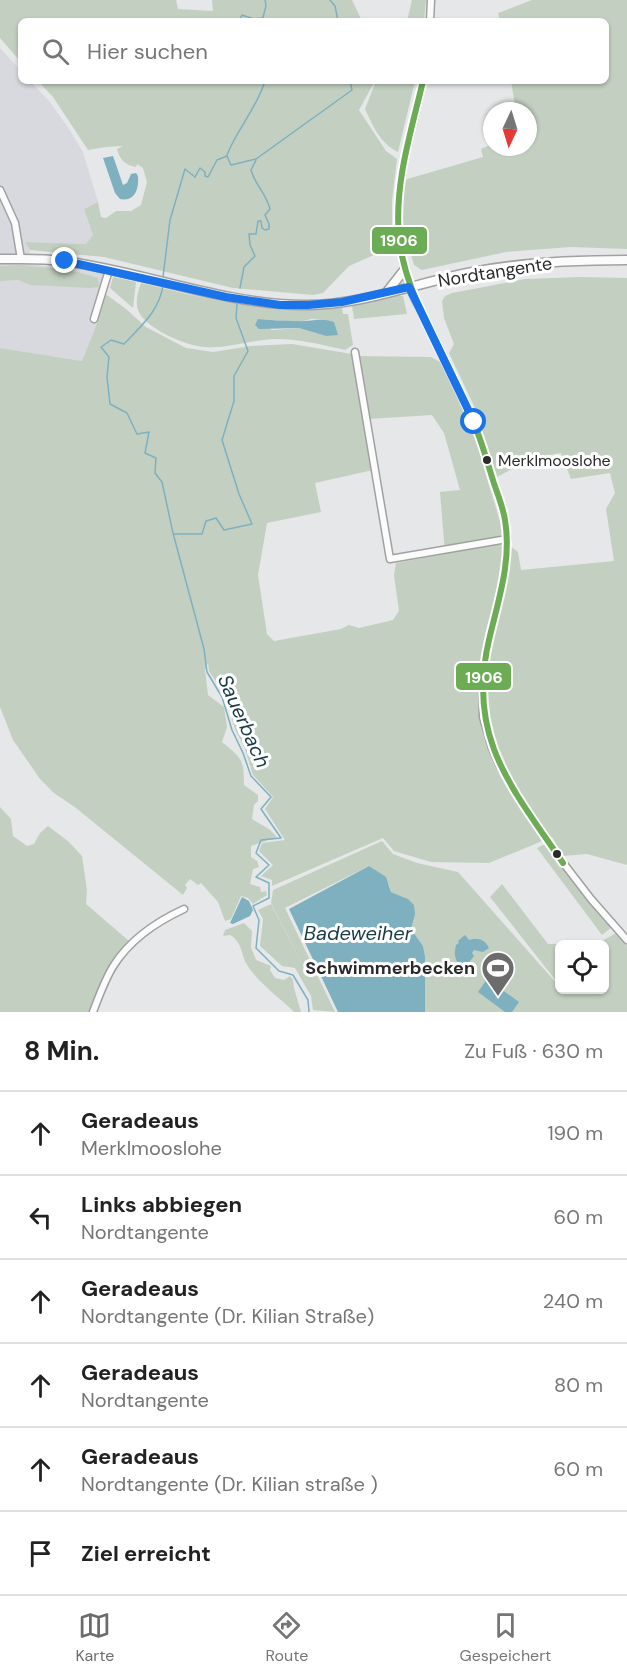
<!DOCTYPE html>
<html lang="de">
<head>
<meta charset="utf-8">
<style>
  :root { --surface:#fff; --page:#f2f2f2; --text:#222; --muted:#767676; --line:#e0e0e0; --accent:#6c6c6d }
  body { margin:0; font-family:"DM Sans",sans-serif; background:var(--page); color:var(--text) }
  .controls { position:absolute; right:18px; bottom:18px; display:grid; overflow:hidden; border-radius:9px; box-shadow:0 2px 4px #0004 }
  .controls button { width:54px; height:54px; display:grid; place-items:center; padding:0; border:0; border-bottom:2px solid var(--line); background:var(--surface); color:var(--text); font:30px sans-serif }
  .compass { position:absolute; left:483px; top:102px; width:54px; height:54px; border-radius:50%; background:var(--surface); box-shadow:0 2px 4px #0004; rotate:184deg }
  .stop { position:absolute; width:18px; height:18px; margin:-14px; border:4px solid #1a73e8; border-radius:50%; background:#fff }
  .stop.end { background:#1a73e8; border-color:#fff; box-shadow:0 2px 6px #0008 }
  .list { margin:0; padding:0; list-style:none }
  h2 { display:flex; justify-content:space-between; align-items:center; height:78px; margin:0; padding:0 24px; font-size:26px }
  h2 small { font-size:20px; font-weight:400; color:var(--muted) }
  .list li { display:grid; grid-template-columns:39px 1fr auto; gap:18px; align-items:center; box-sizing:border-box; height:84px; padding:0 24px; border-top:2px solid var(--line) }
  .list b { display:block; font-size:22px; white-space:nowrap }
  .list p { margin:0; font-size:20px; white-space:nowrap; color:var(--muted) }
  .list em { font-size:20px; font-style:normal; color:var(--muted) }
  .icon { flex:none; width:33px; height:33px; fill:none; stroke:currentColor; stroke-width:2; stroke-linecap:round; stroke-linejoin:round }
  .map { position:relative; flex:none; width:627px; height:1012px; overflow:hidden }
  .search { position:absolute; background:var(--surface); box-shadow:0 2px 4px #0004; left:18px; right:18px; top:18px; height:66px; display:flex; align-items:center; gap:15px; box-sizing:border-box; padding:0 21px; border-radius:9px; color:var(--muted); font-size:22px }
  .sheet { height:582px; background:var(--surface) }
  nav { display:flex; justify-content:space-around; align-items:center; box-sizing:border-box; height:84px; border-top:2px solid var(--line); background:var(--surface); font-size:16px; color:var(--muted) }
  nav a { display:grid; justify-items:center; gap:3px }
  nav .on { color:var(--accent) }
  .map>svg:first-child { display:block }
</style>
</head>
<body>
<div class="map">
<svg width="627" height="1012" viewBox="0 0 627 1012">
  <rect width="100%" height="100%" fill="#e6e7e8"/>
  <path fill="#d8d9df" d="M0 48 21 71V81H30L50 102 71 132 83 152 98 202 84 209 93 235 86 244 25 242 30 250V264L112 274 96 326 82 361 0 348Z"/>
  <g fill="#c3d0c1" fill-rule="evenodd">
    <path d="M0 0H176L178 9 213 11 212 0H352L362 21H21V62L0 38Z"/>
    <path d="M412 0H426L424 21H407Z"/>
    <path d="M532 0H627V249L571 247 506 252 422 270 414 265 402 223 404 180 483 157 481 149 492 144V147H528V111H516L511 81H606V21H500L498 13Z"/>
    <path d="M38 81H375L359 110 386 151 397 159 392 200V247L349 266 323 293 313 295 233 288 104 257 30 250 25 242 86 244 93 235 84 209 98 202 101 217 106 218 116 211H131L141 205 147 182 143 168 137 164 136 167C125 165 120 160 117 149L123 146 106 147 88 150 53 97Z"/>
    <path d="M376 81H415L398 152C380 143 373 126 365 109Z"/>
    <path d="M21 265C47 268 73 269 98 278L99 287 90 288 31 285 18 280 0 281V266Z"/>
    <path d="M113 277 136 282 133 308 110 288Z"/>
    <path d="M581 277 627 278V865L587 854 563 856 552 837 489 863 431 862 394 851 383 838 272 886V880L261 876 273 865 259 851 262 843 285 840 265 809 273 797 253 775 245 749 235 729 224 694 209 671 208 663 205 670 208 695 224 707 227 727 222 742C242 758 244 760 244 785L258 795V801L254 805 252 819 269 829 277 837 251 846V857L257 861 259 867 253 869 250 884 260 887 261 892 266 891 267 895 253 904 248 898 241 896 231 919 225 921 218 902 201 883 198 885 190 879 185 885 187 888 183 895 76 808 54 793 40 779 13 740 0 707V348L82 361 96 326 105 296 107 295 126 309 146 327 186 348 213 352 251 346 292 344 352 354 373 470 315 483 321 512 267 523 258 575 267 634 274 641 341 629 349 625 359 628 393 620 399 611 394 575 396 563 445 554 440 492 460 490 444 433 432 415 369 419 358 356 431 357 440 362 473 432 502 528 499 545 510 546 518 552 521 570 614 561 606 509 615 493 610 473 571 479 561 453 532 458 497 477 475 408 449 353 454 344 444 318 442 301 445 296 452 293 525 279Z"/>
    <path d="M141 283C209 300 272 314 342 307L343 314H348L353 345 345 350C323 345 300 339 277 339 253 339 228 349 204 347 186 346 144 328 138 310 135 300 138 292 141 283ZM258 319 300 322 311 319 328 320 330 335 326 336 299 328 272 330Z"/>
    <path d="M394 296H403L407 314 354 319 352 306Z"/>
    <path d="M0 807 11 819 13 836 27 846 34 844 40 833 48 826 69 842 82 856 87 890 86 904 129 941 113 960 90 1012H0Z"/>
    <path d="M382 841 393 854 417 863 458 872 558 985 559 984 560 990H604V945L597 944 616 933 627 945V1012H425V956L423 946 411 929 408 899 391 892 389 884 369 866 285 908 335 1012 313 1010 311 996 295 968 282 966 260 946 263 919 258 910 271 904 308 975 271 903 273 890Z"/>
    <path d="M547 843 572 881 612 927 602 935 537 848Z"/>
    <path d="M502 884 548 944H566L560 945 559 978 557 982 490 897Z"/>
    <path d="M244 923 252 931 251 947 256 960 271 966 270 970 275 978 284 980 290 976 293 980 294 988 301 1012H294C279 997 257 982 246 963 241 953 242 942 230 935L223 936 225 930Z"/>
  </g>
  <g fill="#7eb0c0">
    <path d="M113 156 123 185 127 183 131 174 136 173 138 176C139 189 135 202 120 199L115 193 103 158Z"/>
    <path d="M258 319C271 320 284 321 296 321 310 322 321 317 334 322L338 335 326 336 299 328 259 329 255 325Z"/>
    <path d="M369 866 386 877 391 892 408 899 414 905 415 914 411 929 423 946 425 956V1012H338L289 909Z"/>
    <path d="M242 897 249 901 253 910 250 916 233 924 230 923Z"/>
    <path d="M465 935 469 940C477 937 485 939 489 948L483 952 474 950 472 953 474 956 463 970C456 962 453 956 456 945L459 943 458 941Z"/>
    <path d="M487 979 519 1002 512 1012H505L478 992Z"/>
  </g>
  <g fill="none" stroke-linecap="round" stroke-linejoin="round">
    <g stroke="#7eb0c0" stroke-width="1.5">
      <path d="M330 0 335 6 338 21"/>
      <path d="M239 21 242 15 254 19 262 18"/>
      <path d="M262 21 266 6 265 0"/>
      <path d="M227 155C237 129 257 108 265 81"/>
      <path d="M163 277 170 220 185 169 195 177 200 168 205 172V176L208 177 217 160 227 156 231 165 256 159 352 90 350 81"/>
      <path d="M163 285C160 310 141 326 124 344L111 340 101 347 109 357 107 377 110 404 127 413 137 434 149 432 145 453 156 458 155 473 162 482 173 533 204 649 207 672 222 697 232 730 243 753 251 776 271 797 261 809 281 838 261 840 256 853 269 865 256 877 269 883V898L253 906 259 920 256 948 279 971 293 975 308 1000 309 1012"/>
      <path d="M240 288 244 267 255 256 250 245 249 234H256L258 221H261L262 228 265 230 269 229V224L265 215 270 209C266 193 255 185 251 170L256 160"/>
      <path d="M174 534H202L206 521 216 518 224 530 252 524 239 494 222 440 234 401V376L248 351 236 318 237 304"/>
    </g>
    <defs>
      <g id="minor">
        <path d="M430 21 431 0"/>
        <path d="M423 81C406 158 383 214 412 293L474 422 505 518 507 539 505 571 486 653 482 681 483 717 492 748 499 764 521 801 561 860 591 899 627 940"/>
        <path d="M0 190 15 223 21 259"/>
        <path d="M94 319 109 270"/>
        <path d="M355 352 390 559 507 539"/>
        <path d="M93 1012C99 996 105 979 114 965 130 940 158 921 184 909"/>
      </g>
      <g id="major">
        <path d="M0 259C21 259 42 258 63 261 145 272 221 304 304 305 363 306 420 281 478 271 527 262 577 260 627 260"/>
        <path d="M387 292 405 269"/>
      </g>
    </defs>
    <use href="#minor" stroke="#a1a1a2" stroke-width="9"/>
    <use href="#major" stroke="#a1a1a2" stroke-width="11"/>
    <use href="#minor" stroke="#fbfbfc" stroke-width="6"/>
    <use href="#major" stroke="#fbfbfc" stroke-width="8"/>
    <defs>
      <path id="bus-1" d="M423 81C411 132 394 184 399 237 403 276 420 309 436 343 449 369 462 394 473 421 481 439 486 458 492 477 496 491 503 506 505 520 512 561 498 601 489 640 466 737 512 788 563 863"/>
    </defs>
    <use href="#bus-1" stroke="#fff" stroke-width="10"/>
    <use href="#bus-1" stroke="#6cac54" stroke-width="6"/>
  </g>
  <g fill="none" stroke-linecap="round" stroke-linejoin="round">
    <path stroke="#1a73e8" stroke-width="8" d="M65 261 226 297 280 305H308L342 302 409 287 474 422"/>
  </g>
  <defs>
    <symbol id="stadium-pin" viewBox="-11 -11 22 30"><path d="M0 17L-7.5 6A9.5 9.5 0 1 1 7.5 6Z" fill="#6c6c6d" stroke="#fff"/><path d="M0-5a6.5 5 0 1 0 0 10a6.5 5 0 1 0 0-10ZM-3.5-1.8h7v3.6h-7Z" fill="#fff"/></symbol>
  </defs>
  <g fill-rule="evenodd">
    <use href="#stadium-pin" x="479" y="949" width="38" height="52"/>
  </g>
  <g fill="#2a2a2b" stroke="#fff" stroke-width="2">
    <circle cx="487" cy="460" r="5"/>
    <circle cx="557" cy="854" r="5"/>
  </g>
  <g text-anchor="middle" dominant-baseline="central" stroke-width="6" stroke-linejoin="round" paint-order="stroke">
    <g font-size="16" fill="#2a2a2b" stroke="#fff" text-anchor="start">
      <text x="498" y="460">Merklmooslohe</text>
    </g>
    <g font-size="18" fill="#2a2a2b" stroke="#fff">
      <text transform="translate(495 272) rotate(-9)">Nordtangente</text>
    </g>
    <g font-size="18" font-weight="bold" fill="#2a2a2b" stroke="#fff" text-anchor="end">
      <text x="475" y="968">Schwimmerbecken</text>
    </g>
    <g font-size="20" font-style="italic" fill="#183b45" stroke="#fff">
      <text transform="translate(244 721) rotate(66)">Sauerbach</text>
      <text x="358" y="933">Badeweiher</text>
    </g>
  </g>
  <g stroke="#fff" stroke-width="2">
    <rect x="371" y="226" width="57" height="29" rx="6" fill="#6cac54"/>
    <rect x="455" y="662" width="57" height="29" rx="6" fill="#6cac54"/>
  </g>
  <g font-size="16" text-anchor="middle" font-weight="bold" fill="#fff">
    <text x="399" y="246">1906</text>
    <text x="484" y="683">1906</text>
  </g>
</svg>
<div class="controls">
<button><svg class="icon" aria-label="locate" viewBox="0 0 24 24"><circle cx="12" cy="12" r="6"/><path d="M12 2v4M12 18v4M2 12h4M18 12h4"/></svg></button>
</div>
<svg class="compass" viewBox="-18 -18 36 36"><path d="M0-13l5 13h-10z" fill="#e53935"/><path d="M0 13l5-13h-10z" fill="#767676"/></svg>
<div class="stop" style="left:474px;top:422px"></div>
<div class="stop end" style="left:65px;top:261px"></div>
<div class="search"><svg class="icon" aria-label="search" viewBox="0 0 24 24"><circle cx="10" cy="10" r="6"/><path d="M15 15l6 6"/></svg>Hier suchen</div>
</div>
<section class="sheet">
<h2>8 Min.<small>Zu Fuß · 630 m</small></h2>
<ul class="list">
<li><svg class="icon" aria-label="ahead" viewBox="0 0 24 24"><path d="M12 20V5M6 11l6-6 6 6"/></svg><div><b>Geradeaus</b><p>Merklmooslohe</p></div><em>190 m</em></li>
<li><svg class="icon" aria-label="left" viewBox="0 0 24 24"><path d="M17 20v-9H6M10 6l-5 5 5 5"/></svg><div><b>Links abbiegen</b><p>Nordtangente</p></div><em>60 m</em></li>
<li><svg class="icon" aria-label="ahead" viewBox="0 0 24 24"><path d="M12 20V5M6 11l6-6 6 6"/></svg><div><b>Geradeaus</b><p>Nordtangente (Dr. Kilian Straße)</p></div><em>240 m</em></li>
<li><svg class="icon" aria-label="ahead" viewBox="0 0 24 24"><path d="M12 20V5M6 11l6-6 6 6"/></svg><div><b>Geradeaus</b><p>Nordtangente</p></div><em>80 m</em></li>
<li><svg class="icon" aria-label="ahead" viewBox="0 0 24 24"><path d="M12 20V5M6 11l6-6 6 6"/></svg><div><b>Geradeaus</b><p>Nordtangente (Dr. Kilian straße )</p></div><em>60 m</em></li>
<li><svg class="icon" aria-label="arrive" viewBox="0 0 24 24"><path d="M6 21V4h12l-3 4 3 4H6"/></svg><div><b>Ziel erreicht</b></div></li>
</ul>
</section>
<nav>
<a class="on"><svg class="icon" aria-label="map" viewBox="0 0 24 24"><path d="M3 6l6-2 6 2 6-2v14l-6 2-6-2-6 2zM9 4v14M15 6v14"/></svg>Karte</a>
<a><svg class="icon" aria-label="directions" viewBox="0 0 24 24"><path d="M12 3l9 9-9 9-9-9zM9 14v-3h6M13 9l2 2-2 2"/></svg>Route</a>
<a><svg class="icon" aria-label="saved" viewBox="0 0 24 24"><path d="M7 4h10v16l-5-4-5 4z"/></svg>Gespeichert</a>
</nav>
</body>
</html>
